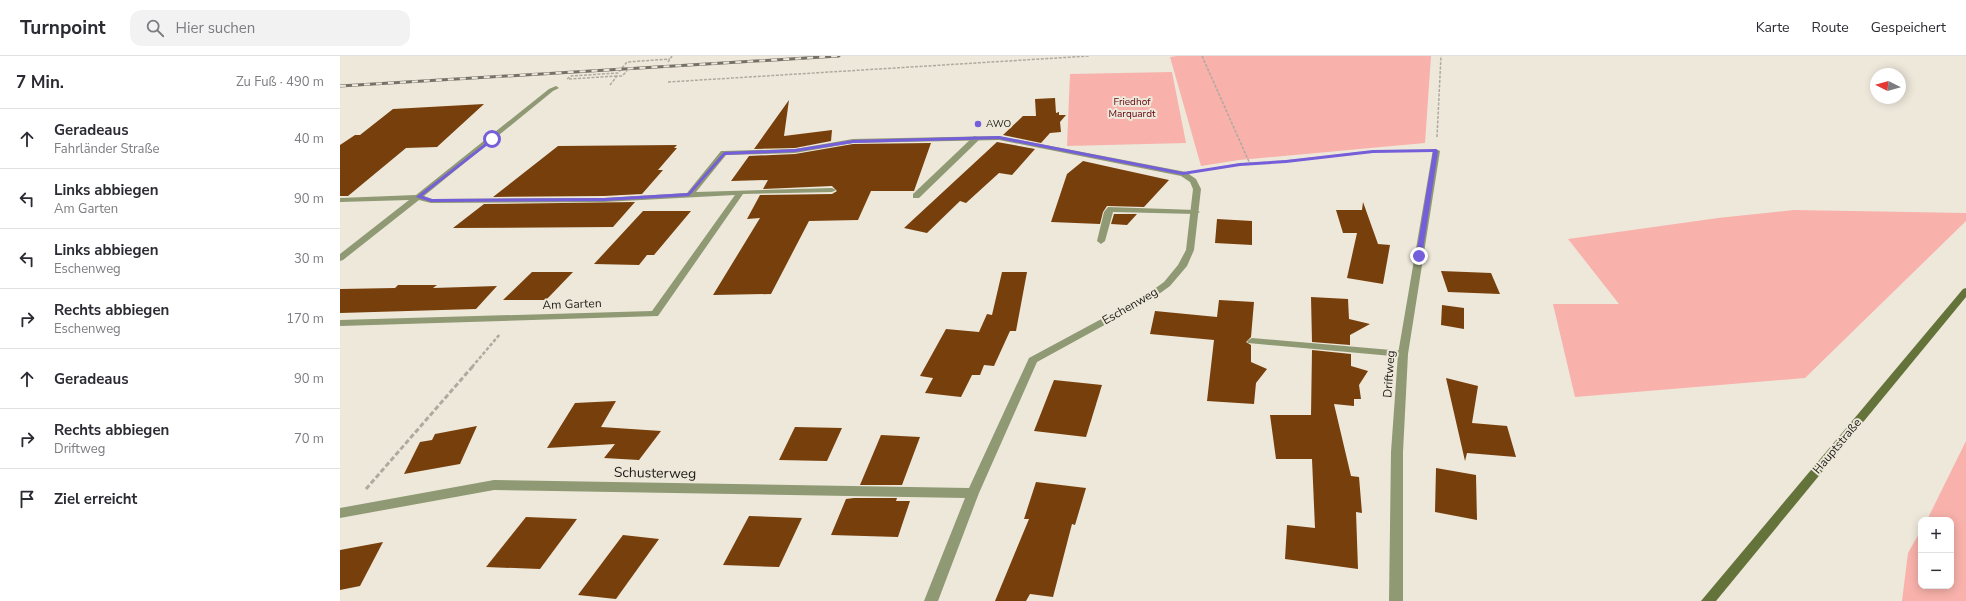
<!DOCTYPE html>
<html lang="de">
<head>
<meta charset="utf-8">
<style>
  :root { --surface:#fff; --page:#f2f2f3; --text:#2b2b33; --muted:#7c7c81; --line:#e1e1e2 }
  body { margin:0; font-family:"Nunito Sans",sans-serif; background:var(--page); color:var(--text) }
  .controls { position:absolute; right:12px; bottom:12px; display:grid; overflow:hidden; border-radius:8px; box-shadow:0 2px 10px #0003 }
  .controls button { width:36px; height:36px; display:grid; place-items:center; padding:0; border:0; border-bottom:1px solid var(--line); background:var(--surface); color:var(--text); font:20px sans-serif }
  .compass { position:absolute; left:1530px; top:12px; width:36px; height:36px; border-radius:50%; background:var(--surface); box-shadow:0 2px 10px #0003; rotate:276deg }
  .stop { position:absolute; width:12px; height:12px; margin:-9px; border:3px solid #745ed9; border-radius:50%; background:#fff }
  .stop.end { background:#745ed9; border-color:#fff; box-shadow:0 1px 4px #0008 }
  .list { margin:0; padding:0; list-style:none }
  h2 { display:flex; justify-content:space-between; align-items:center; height:52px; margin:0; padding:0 16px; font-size:17px }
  h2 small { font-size:13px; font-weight:400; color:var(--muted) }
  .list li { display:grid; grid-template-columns:26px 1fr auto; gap:12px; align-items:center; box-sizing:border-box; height:60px; padding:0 16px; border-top:1px solid var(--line) }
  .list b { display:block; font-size:15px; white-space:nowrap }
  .list p { margin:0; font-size:13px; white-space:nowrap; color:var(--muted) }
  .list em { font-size:13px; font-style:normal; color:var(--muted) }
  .icon { flex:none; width:22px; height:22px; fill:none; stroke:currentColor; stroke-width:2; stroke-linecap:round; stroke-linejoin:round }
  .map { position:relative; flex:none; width:1626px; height:545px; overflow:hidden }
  header { display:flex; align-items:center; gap:24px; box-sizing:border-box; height:56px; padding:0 20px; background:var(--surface); border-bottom:1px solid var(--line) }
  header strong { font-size:19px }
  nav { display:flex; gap:22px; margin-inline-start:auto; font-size:14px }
  .search { width:280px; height:36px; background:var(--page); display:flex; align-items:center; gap:10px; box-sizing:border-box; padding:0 14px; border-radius:12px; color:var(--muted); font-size:15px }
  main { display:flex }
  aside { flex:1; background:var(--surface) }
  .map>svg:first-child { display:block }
</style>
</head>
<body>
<header>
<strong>Turnpoint</strong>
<div class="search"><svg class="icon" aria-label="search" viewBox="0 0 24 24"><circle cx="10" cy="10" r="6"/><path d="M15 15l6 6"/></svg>Hier suchen</div>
<nav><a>Karte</a><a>Route</a><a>Gespeichert</a></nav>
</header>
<main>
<aside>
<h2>7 Min.<small>Zu Fuß · 490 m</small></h2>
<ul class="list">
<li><svg class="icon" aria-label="ahead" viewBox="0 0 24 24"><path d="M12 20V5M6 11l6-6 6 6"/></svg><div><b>Geradeaus</b><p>Fahrländer Straße</p></div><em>40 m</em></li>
<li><svg class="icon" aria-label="left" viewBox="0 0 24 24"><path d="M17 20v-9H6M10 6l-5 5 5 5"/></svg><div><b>Links abbiegen</b><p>Am Garten</p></div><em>90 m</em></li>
<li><svg class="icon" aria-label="left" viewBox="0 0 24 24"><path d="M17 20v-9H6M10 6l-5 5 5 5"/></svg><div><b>Links abbiegen</b><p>Eschenweg</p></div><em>30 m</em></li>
<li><svg class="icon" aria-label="right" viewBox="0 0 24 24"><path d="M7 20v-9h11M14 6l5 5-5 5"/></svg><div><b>Rechts abbiegen</b><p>Eschenweg</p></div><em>170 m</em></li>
<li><svg class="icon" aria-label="ahead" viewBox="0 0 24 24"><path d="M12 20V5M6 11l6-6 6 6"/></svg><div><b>Geradeaus</b></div><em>90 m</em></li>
<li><svg class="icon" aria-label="right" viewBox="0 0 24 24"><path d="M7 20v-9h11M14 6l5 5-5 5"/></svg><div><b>Rechts abbiegen</b><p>Driftweg</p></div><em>70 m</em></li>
<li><svg class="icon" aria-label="arrive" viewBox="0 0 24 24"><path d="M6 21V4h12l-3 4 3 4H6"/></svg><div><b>Ziel erreicht</b></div></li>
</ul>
</aside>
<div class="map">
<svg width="1626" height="545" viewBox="0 0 1626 545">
  <rect width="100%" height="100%" fill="#ede8da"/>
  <g fill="#f8b1ab">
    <path d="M837 0H1091L1085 87 899 104 861 110 830 1Z"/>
    <path d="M832 16 846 87 727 90 730 18Z"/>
    <path d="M1454 154 1626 157V165L1465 322 1235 341 1213 248H1279L1228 183 1378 162Z"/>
    <path d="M1626 385V545H1562L1568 497 1581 474V530H1611V464H1587Z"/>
  </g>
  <g fill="#773f0b">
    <path d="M715 42 716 57 719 56V59H726L720 66 721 76 710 77 701 87 663 79 683 60H696L695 43Z"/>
    <path d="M449 44 444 80 492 74 491 85 455 92 414 93Z"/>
    <path d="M144 48 97 91 66 92 8 140H0V89L15 79H20L53 53Z"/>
    <path d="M657 86 695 93 672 119 659 117 626 147 620 145 587 177 564 172Z"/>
    <path d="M591 87 574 135H531L518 164 469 165 431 238 373 239 420 162 407 163 420 139 492 138 497 135 492 130 423 133 428 124 391 125 409 100 455 98 513 88Z"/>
    <path d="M337 89 334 92H337L318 114H323L302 138 264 140 153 141 218 90Z"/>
    <path d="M743 105 779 113 829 124 804 151 767 150 763 156 760 168 711 166 727 118Z"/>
    <path d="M295 146 273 171 113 172 144 148Z"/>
    <path d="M1023 146 1038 188 1050 189 1043 228 1007 222 1017 177H1003L996 154H1022Z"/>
    <path d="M303 155H351L314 199H307L299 209 254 208Z"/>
    <path d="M774 158H797L787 169 771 168Z"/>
    <path d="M877 163 912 165V189L875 187Z"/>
    <path d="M1101 215 1151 217 1160 238 1108 236Z"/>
    <path d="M192 216H233L206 244H163Z"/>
    <path d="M662 216H687L676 275H670L654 310 644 309 640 319H632L621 341 585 337 593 322 580 320 606 273 639 276 647 258 652 259Z"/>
    <path d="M58 229H97L93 232 157 230 136 253 0 257V233L55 232Z"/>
    <path d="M971 241 1008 243 1009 263 1030 268 1010 279V289L972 286Z"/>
    <path d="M879 244 914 246 911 281 906 286 911 289V306L927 313 916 327 914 348 867 345 874 284 810 278 815 255 877 261Z"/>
    <path d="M1102 249 1124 252V273L1101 269Z"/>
    <path d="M972 294 1011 298V310L1028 315 1019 329 1021 343H1014V350L994 348 1011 420 1019 421 1022 457 1016 456 1018 513 945 503 947 469 975 472 972 403H936L930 359H971Z"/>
    <path d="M1106 322 1138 330 1132 367 1167 370 1176 401 1127 397 1125 405Z"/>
    <path d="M714 324 762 329 746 381 694 375Z"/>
    <path d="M276 345 261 371 321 375 299 404 264 402 275 388 207 392 235 347Z"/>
    <path d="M137 370 120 408 64 418 80 386 92 384 95 378Z"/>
    <path d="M455 371 502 372 487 405 439 404Z"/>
    <path d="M541 379 580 381 562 429H520Z"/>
    <path d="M1096 412 1136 419 1137 464 1095 456Z"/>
    <path d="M696 426 746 432 735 469 732 468 713 541 690 538 686 545H655L689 463H684Z"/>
    <path d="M514 442H557L556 445H570L558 481 491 479 506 443Z"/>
    <path d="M409 460 462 462 439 511 383 509Z"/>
    <path d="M186 461 237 463 200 513 146 511Z"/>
    <path d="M283 479 319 483 276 543 238 539Z"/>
    <path d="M43 486 20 530 0 534V494Z"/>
  </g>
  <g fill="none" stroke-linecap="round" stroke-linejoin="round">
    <g stroke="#aeaa9f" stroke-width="1.5" stroke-dasharray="3 1.5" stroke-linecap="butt">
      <path d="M862 0 910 108"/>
      <path d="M328 6 332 0"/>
      <path d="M227 23 231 20 278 17 287 6 330 3"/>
      <path d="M229 23 277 20"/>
      <path d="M328 26 749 0"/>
      <path d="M270 29 277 20H282L287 15"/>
      <path d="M1097 81 1101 0"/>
      <path d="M865 114 899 108 946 105 1033 95H1079"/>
    </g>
    <path stroke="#aeaa9f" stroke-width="2.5" stroke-dasharray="3.5 2" stroke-linecap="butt" d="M132 311 160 278"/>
    <path stroke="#aeaa9f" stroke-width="3" stroke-dasharray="5 2.5" stroke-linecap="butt" d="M26 433 133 310"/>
    <g fill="#8f9973" fill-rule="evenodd">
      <path d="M634 80 641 82 579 142H573V138Z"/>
      <path d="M768 151 856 154 860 156 856 158 773 156 765 185 761 188 757 185 764 156Z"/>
      <path d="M912 282 1063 295 1068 298 1063 301 908 287 907 285Z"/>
    </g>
    <g fill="#8f9973" fill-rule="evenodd">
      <path d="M216 30 219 32 213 35 84 140 92 143 264 142 347 137 381 95H384L455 93 513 83 659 80 846 116 856 123 861 133 854 194 847 210 830 230 812 243 697 306 639 437 598 545H584L625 442 154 434 0 462V452L154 424 629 432 689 302 806 239 824 226 838 209 846 194 853 133 850 126 841 120 659 84 513 87 455 97 386 99 356 136 492 132 496 134 492 136 403 138 318 260 0 270V264L312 255 395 139 264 146 91 147 79 144 3 204 0 205V198L69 144 0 146V142L76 139 209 33Z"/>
      <path d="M1093 93H1096L1100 95 1068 298 1063 396V545H1049L1051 396 1058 298Z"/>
    </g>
    <path fill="#647339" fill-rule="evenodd" d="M1626 232V241L1376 545H1361L1623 233Z"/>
    <defs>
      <path id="rail" d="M0 30 499 0"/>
    </defs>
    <use href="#rail" stroke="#757169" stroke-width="3"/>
    <use href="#rail" stroke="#ede8da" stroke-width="2" stroke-dasharray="6" stroke-linecap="butt"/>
  </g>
  <path fill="#745ed9" d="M659 80 843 116 900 107 946 104 1033 94 1096 93 1098 95 1082 200 1079 201 1076 200 1093 96 1033 97 946 107 900 110 843 119 659 83 513 87 455 96 385 99 349 140 264 145 91 146 76 141 152 82 154 84 82 140 92 143 264 142 348 137 384 96 455 93 513 84Z"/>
  <circle fill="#745ed9" stroke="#ede8da" stroke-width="1.5" cx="638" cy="68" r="4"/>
  <g text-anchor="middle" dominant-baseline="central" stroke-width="4" stroke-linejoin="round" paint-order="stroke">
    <g font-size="10" fill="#61040e" stroke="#ede8da">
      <text x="792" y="46">Friedhof<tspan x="792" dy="12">Marquardt</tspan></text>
    </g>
    <g font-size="10" fill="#1e1c17" stroke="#ede8da" text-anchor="start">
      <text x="646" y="68">AWO</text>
    </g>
    <g font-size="12" fill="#1e1c17" stroke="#ede8da">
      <text transform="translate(232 248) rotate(-2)">Am Garten</text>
      <text transform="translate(790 250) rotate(-30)">Eschenweg</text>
      <text transform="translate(1049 318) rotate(-86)">Driftweg</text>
      <text transform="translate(1497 390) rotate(-50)">Hauptstraße</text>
    </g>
    <g font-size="14" fill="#1e1c17" stroke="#ede8da">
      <text transform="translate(315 417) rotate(1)">Schusterweg</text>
    </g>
  </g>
</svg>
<div class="controls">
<button>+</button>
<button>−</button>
</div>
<svg class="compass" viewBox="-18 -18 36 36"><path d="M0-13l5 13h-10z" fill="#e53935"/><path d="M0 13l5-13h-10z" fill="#7c7c81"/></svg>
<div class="stop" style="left:152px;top:83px"></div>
<div class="stop end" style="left:1079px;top:200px"></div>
</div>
</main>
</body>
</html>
